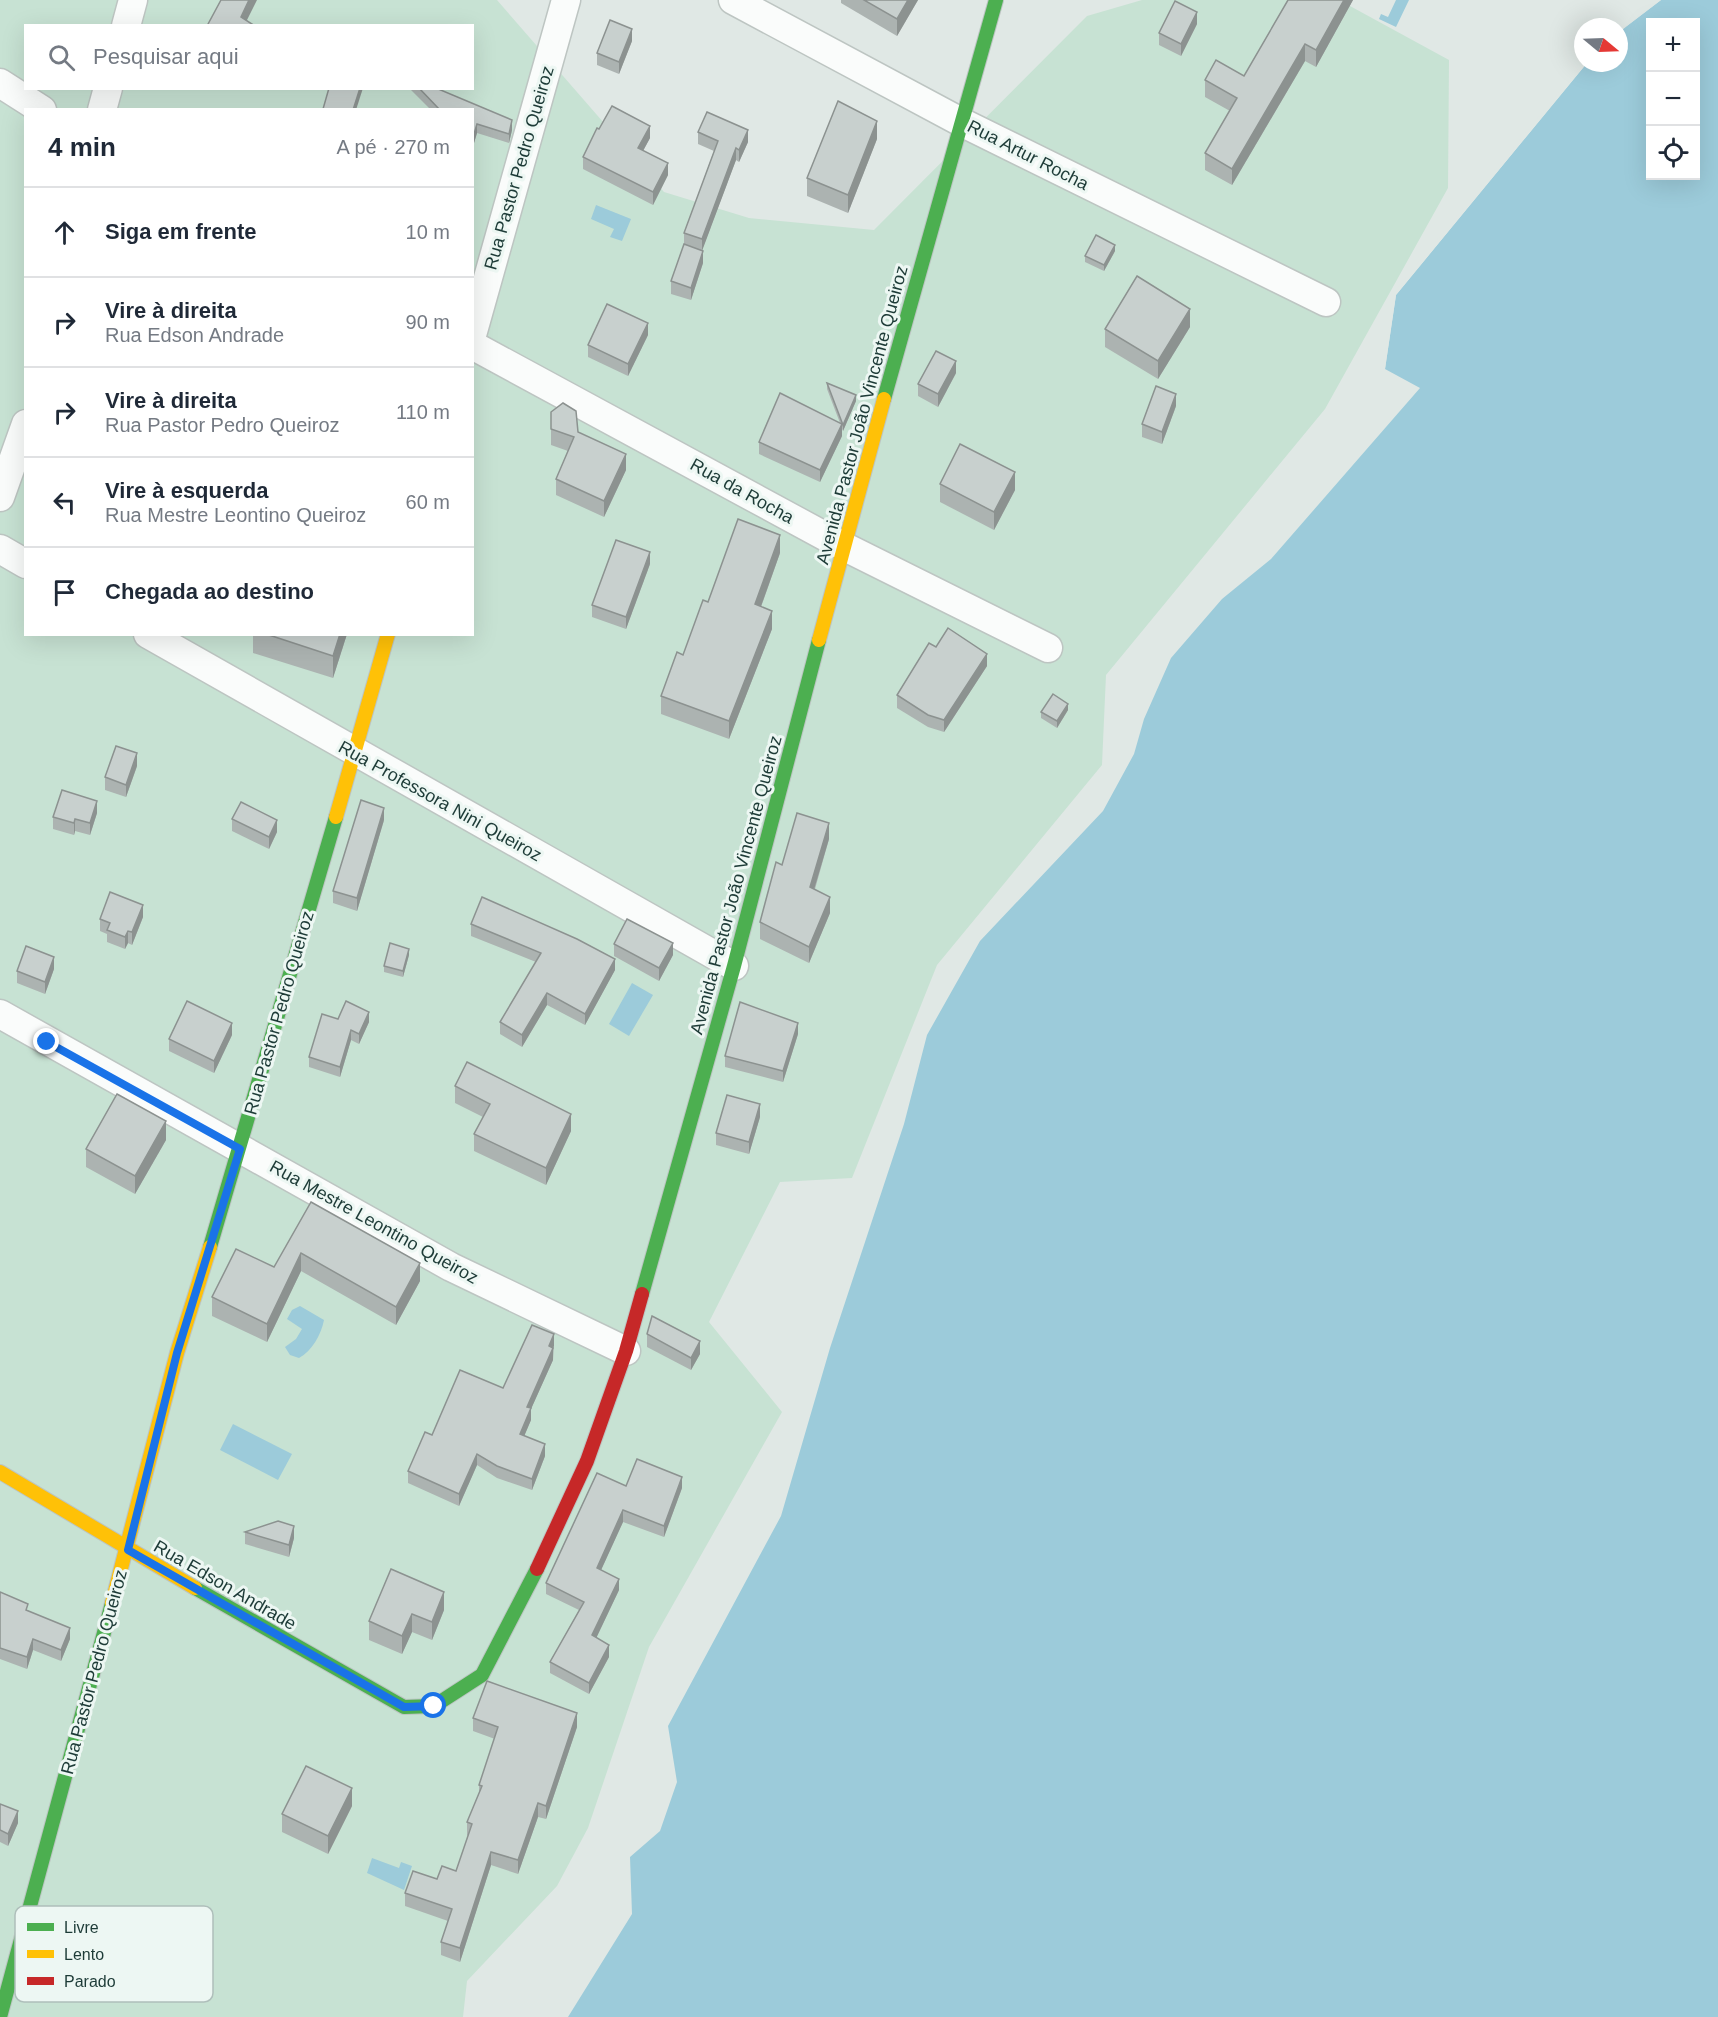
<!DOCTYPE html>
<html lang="pt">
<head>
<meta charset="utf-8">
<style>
  :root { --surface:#fff; --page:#f2f2f3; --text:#1f2937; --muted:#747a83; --line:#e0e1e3 }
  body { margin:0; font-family:Helvetica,sans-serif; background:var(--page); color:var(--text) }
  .controls { position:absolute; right:18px; top:18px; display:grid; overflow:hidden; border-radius:0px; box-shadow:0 6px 24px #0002 }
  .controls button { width:54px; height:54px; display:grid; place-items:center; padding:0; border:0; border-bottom:2px solid var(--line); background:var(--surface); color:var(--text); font:30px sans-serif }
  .compass { position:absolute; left:1574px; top:18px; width:54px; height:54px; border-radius:50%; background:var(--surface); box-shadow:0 6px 24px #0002; rotate:109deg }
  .stop { position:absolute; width:18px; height:18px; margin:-14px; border:4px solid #1a73e8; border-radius:50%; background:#fff }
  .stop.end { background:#1a73e8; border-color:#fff; box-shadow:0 2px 6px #0008 }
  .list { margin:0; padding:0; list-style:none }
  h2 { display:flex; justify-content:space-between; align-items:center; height:78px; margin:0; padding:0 24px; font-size:26px }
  h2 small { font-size:20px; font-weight:400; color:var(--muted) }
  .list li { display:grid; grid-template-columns:39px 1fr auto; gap:18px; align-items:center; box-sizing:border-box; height:90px; padding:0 24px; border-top:2px solid var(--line) }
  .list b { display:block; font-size:22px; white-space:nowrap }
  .list p { margin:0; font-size:20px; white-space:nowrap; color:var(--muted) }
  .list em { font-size:20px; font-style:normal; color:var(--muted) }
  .icon { flex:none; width:33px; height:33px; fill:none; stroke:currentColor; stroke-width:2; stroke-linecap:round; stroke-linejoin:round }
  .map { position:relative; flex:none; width:1718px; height:2017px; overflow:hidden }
  .search { position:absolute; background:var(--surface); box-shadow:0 6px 24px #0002; left:24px; top:24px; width:450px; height:66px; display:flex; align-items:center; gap:15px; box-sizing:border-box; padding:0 21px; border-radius:0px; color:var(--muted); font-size:22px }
  .panel { position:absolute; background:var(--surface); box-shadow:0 6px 24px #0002; left:24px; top:108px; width:450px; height:528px; border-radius:0px }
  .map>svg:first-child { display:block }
</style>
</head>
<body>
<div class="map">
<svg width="1718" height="2017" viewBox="0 0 1718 2017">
  <rect width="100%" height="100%" fill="#e0e8e5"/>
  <path fill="#c7e2d3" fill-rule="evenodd" d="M0 0H497L664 192 749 218 874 230 1087 16 1142 0H1339L1449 60 1448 188 1325 409 1106 675 1102 765 937 965 852 1178 780 1182 709 1322 782 1412 649 1647 588 1828 557 1886 467 1981 463 2017H0ZM26 26H472V88H26ZM26 110H472V634H26Z"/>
  <g fill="#9ccbda" fill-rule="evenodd">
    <path d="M1396 0H1409L1396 27 1379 19 1381 14 1388 17Z"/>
    <path d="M1661 0H1718V2017H568L632 1914 630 1857 660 1831 677 1782 668 1726 781 1516 830 1348 904 1124 927 1035 980 941 1103 811 1134 754 1144 719 1171 658 1222 599 1271 559 1420 388 1385 369 1396 295 1587 63H1619V32ZM1650 22H1696V176H1650Z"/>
    <path d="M596 205 631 219 622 241 610 237 614 229 591 219Z"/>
    <path d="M632 983 653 995 629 1036 609 1024Z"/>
    <path d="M300 1306 324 1320C321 1335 312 1351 299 1358L290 1355 285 1347 296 1339 302 1329 287 1319 292 1310Z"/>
    <path d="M233 1424 292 1454 278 1480 220 1450Z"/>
    <path d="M372 1858 399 1868 401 1862 412 1866 404 1890 367 1873Z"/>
  </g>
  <g fill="#e0e8e5">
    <path d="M1656 0H1661L1619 32V28Z"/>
    <path d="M1583 63H1587L1396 295 1385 369 1383 363 1393 293Z"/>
  </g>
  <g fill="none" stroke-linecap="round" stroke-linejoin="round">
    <defs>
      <g id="street">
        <path d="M733 0 961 122 1326 302"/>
        <path d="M126 26 133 0"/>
        <path d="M0 83 42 110"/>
        <path d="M102 110 108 88"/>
        <path d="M472 335 566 0"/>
        <path d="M472 345 843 546 1048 648"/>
        <path d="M0 497 26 424"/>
        <path d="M0 549 26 564"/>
        <path d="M148 634 734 966"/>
        <path d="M0 1014 451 1267 626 1351"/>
      </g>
      <g id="fast">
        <path d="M884 399 996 0"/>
        <path d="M210 1247 336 817"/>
        <path d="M642 1294 734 966 819 640"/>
        <path d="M195 1588 404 1707 434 1706 482 1675 537 1569"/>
        <path d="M0 2017 112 1603"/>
      </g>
      <g id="slow">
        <path d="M819 640 884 399"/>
        <path d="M336 817 388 634"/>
        <path d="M0 1472 195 1588"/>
        <path d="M112 1603 177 1353 210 1247"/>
      </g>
      <path id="jam" d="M537 1569 587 1461 626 1351 642 1294"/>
    </defs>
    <use href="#street" stroke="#bdc5c2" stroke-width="31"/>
    <use href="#fast" stroke="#bcc5c2" stroke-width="16"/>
    <use href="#slow" stroke="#bcc5c2" stroke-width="16"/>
    <use href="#jam" stroke="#bcc5c2" stroke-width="16"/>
    <use href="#street" stroke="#fafcfb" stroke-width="28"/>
    <use href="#fast" stroke="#4caf50" stroke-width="14"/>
    <use href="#slow" stroke="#ffc107" stroke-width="14"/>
    <use href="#jam" stroke="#c62828" stroke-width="14"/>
  </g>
  <g fill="#acb3b1">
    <path d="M841 0H918L897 36 841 3Z"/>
    <path d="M1288 0H1353L1316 67 1305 61 1232 185 1205 170V153L1230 111 1205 97V80L1244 76Z"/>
    <path d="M1197 24 1181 56 1159 45V33Z"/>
    <path d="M632 41 619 74 597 65V53Z"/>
    <path d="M409 88H436L512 130 509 143 477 133 474 143H472V110H431Z"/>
    <path d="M599 129 650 138 643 151 668 175 653 205 583 169V157Z"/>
    <path d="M698 132 748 142 739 162 736 160 702 250 703 263 691 300 671 294V281L684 244V233L714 151 698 144Z"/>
    <path d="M877 139 848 213 807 196V178Z"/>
    <path d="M1115 251 1104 271 1085 262V256Z"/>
    <path d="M1190 327 1158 379 1105 347V329Z"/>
    <path d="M648 335 628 376 588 357V345Z"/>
    <path d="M956 373 938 407 918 396V384Z"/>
    <path d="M827 383 856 401 843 431 842 429V436L820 482 759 454V442L840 423 827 389Z"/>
    <path d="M1176 406 1162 444 1142 437V424Z"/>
    <path d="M551 412 578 432 626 470 604 517 556 495V479L568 451 551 445Z"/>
    <path d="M940 484 1015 490 994 530 940 502Z"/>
    <path d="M780 553 761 607 772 629 729 739 661 714V696L683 655 708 602Z"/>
    <path d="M650 564 626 629 592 617V605Z"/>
    <path d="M253 634H347L333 678 253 653Z"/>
    <path d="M936 647 987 666 944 732 928 727 897 708V695Z"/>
    <path d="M1068 710 1057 728 1041 718V712Z"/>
    <path d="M137 766 126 797 105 790V777Z"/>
    <path d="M97 813 90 835 75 831 74 835 53 829V817Z"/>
    <path d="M232 819 277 832 269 849 232 831Z"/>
    <path d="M384 820 357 911 333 903V891Z"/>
    <path d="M829 839 815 889 830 913 809 963 760 939V922L782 865Z"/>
    <path d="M143 917 132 945 128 943 125 949 107 942V934L100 931V919Z"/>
    <path d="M471 924 615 970 585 1025 547 1005 522 1047 500 1034V1022L536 962 471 936Z"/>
    <path d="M614 944 673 955 659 981 614 956Z"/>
    <path d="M409 955 403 977 384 972V966Z"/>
    <path d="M54 969 45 994 17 983V971Z"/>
    <path d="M338 1019 369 1022 359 1044 351 1040 340 1077 309 1067V1057Z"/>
    <path d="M798 1034 783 1082 725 1067V1056Z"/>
    <path d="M232 1035 214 1073 169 1051V1039Z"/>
    <path d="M455 1086 571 1131 546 1185 474 1151V1134L483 1117 455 1103Z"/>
    <path d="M760 1117 749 1154 716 1145V1133Z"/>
    <path d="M166 1140 135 1194 86 1167V1149Z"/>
    <path d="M311 1202 420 1281 396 1325 301 1271 267 1342 212 1316V1297L274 1267Z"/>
    <path d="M647 1334 700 1354 691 1370 647 1347Z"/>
    <path d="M554 1346 553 1360 531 1409V1420L524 1436 545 1456 532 1490 497 1478 477 1465 459 1506 408 1483V1471L503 1388Z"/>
    <path d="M626 1486 682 1488 664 1537 623 1522 601 1570 619 1590 596 1638 609 1657 589 1694 550 1673V1662L579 1610 546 1594V1583Z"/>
    <path d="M245 1532 294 1538 289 1557 245 1544Z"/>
    <path d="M391 1569 444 1610 432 1640 412 1632 402 1654 369 1640V1621Z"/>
    <path d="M0 1592 70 1639 61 1661 33 1650 27 1669 0 1659Z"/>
    <path d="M473 1718 577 1727 546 1819 538 1817 518 1874 491 1865 460 1962 441 1955V1942L448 1921 405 1906V1893L456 1871 468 1836 467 1835V1822L479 1793V1785L495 1739 473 1731Z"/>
    <path d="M0 1804 18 1823 8 1846 0 1842Z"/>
    <path d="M352 1806 328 1854 282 1832V1814Z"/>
  </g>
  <g fill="#8c9290">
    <path d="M249 0H257L244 26 241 17Z"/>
    <path d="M908 0H918L897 36V19Z"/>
    <path d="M1344 0H1353L1316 67V50Z"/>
    <path d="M1197 12V24L1181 56V44Z"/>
    <path d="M632 29V41L619 74V62Z"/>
    <path d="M1305 44V61L1232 185V169Z"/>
    <path d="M360 88H363L356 110H353Z"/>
    <path d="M512 120V130L509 143V134Z"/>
    <path d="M877 121V139L848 213V195Z"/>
    <path d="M477 124V133L474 143V134Z"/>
    <path d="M650 126V138L638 160V148Z"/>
    <path d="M748 130V142L739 162V150Z"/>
    <path d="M736 148V160L702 251V239Z"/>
    <path d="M668 163V175L653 205V192Z"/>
    <path d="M1115 245V251L1104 271V265Z"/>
    <path d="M703 251V263L691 300V288Z"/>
    <path d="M1190 309V327L1158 379V361Z"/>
    <path d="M648 323V335L628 376V364Z"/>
    <path d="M956 361V373L938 407V394Z"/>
    <path d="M1176 394V406L1162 444V432Z"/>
    <path d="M856 395V401L843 431V425Z"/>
    <path d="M842 424V436L820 482V470Z"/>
    <path d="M626 454V470L604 517V501Z"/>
    <path d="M1015 472V490L994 530V512Z"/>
    <path d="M780 535V553L755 623V604Z"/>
    <path d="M650 552V564L626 629V617Z"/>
    <path d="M772 611V629L729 739V721Z"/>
    <path d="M340 634H347L333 678V656Z"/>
    <path d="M987 654V666L944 732V720Z"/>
    <path d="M1068 704V710L1057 728V721Z"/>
    <path d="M137 753V766L126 797V785Z"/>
    <path d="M97 801V813L90 835V823Z"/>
    <path d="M384 808V820L357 911V898Z"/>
    <path d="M75 819V831L74 835V823Z"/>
    <path d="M277 820V832L269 849V837Z"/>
    <path d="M829 823V839L810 903V887Z"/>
    <path d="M830 897V913L809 963V947Z"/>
    <path d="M143 905V917L132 945V932Z"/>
    <path d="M128 931V943L125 949V937Z"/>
    <path d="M673 943V955L659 981V968Z"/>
    <path d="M409 949V955L403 977V971Z"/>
    <path d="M54 957V969L45 994V982Z"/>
    <path d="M615 959V970L585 1025V1014Z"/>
    <path d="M547 993V1005L522 1047V1035Z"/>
    <path d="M369 1012V1022L359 1044V1034Z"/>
    <path d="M232 1023V1035L214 1073V1061Z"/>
    <path d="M798 1023V1034L783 1082V1071Z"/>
    <path d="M351 1030V1040L340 1077V1067Z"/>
    <path d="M760 1104V1117L749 1154V1142Z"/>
    <path d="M571 1114V1131L546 1185V1168Z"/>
    <path d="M166 1121V1140L135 1194V1176Z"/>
    <path d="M301 1253V1271L267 1342V1324Z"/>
    <path d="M420 1263V1281L396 1325V1307Z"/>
    <path d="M554 1334V1346L549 1358V1346Z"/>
    <path d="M700 1341V1354L691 1370V1358Z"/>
    <path d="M553 1348V1360L531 1409V1420L520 1446V1434L527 1407Z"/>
    <path d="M545 1444V1456L532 1490V1479Z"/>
    <path d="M477 1454V1465L459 1506V1494Z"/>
    <path d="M682 1477V1488L664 1537V1526Z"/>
    <path d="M623 1510V1522L597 1579V1568Z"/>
    <path d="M294 1526V1538L289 1557V1545Z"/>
    <path d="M619 1579V1590L592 1647V1635Z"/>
    <path d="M444 1592V1610L432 1640V1622Z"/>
    <path d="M412 1614V1632L402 1654V1636Z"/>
    <path d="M70 1628V1639L61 1661V1650Z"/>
    <path d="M33 1639V1650L27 1669V1657Z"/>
    <path d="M609 1645V1657L589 1694V1683Z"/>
    <path d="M577 1713V1727L546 1819V1806Z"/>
    <path d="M352 1788V1806L328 1854V1836Z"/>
    <path d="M538 1803V1817L518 1874V1860Z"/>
    <path d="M18 1811V1823L8 1846V1834Z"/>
    <path d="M491 1852V1865L460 1962V1948Z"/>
  </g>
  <g fill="#c8d0ce" stroke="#8c9290" stroke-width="1.5">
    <path d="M221 0H249L241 17 255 26H207Z"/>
    <path d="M864 0H908L897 19Z"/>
    <path d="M1288 0H1344L1316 50 1305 44 1232 169 1205 153 1237 98 1205 80 1216 60 1244 76Z"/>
    <path d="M1175 1 1197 12 1181 44 1159 33Z"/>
    <path d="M610 20 632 29 619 62 597 53Z"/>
    <path d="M329 88H360L353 110 323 109Z"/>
    <path d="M419 88H436L512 120 509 134 477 124 474 134 472 133V110H440Z"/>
    <path d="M838 101 877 121 848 195 807 178Z"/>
    <path d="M612 106 650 126 638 148 668 163 653 192 583 157 597 128 599 129Z"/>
    <path d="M707 112 748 130 739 150 736 148 702 239 684 233 718 141 698 132Z"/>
    <path d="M1096 235 1115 245 1104 265 1085 256Z"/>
    <path d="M684 244 703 251 691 288 671 281Z"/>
    <path d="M1137 276 1190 309 1158 361 1105 329Z"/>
    <path d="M607 304 648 323 628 364 588 345Z"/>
    <path d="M936 351 956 361 938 394 918 384Z"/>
    <path d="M827 383 856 395 843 425Z"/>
    <path d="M1156 386 1176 394 1162 432 1142 424Z"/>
    <path d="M780 393 842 424 820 470 759 442Z"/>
    <path d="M563 403 576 411 578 432 626 454 604 501 556 479 574 437 551 429V412Z"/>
    <path d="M960 444 1015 472 994 512 940 484Z"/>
    <path d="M738 519 780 535 755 604 772 611 729 721 661 696 677 652 683 655 703 600 708 602Z"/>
    <path d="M616 540 650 552 626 617 592 605Z"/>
    <path d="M948 628 987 654 944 720 928 715 897 695 929 643 936 647Z"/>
    <path d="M266 634H340L333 656Z"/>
    <path d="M1053 694 1068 704 1057 721 1041 712Z"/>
    <path d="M116 746 137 753 126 785 105 777Z"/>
    <path d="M62 790 97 801 90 823 75 819 74 823 53 817Z"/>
    <path d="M361 800 384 808 357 898 333 891Z"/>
    <path d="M241 802 277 820 269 837 232 819Z"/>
    <path d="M797 813 829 823 810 887 830 897 809 947 760 922 776 862 782 865Z"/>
    <path d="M110 892 143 905 132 932 128 931 125 937 107 930 110 923 100 919Z"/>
    <path d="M482 897 577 939 615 959 585 1014 547 993 522 1035 500 1022 541 953 471 924Z"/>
    <path d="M627 919 673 943 659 968 614 944Z"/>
    <path d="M390 943 409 949 403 971 384 966Z"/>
    <path d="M26 946 54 957 45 982 17 971Z"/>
    <path d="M187 1001 232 1023 214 1061 169 1039Z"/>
    <path d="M346 1001 369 1012 359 1034 351 1030 340 1067 309 1057 322 1014 338 1019Z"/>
    <path d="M740 1002 798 1023 783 1071 725 1056Z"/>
    <path d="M467 1062 571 1114 546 1168 474 1134 490 1104 455 1086Z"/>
    <path d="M117 1094 166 1121 135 1176 86 1149Z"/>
    <path d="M727 1095 760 1104 749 1142 716 1133Z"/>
    <path d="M311 1202 420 1263 396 1307 301 1253 267 1324 212 1297 236 1249 274 1267Z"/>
    <path d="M652 1316 700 1341 691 1358 647 1334Z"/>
    <path d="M532 1325 554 1334 549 1346 553 1348 527 1407 531 1408 520 1434 545 1444 532 1479 497 1466 477 1454 459 1494 408 1471 425 1432 432 1435 460 1370 503 1388Z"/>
    <path d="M637 1459 682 1477 664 1526 623 1510 597 1568 619 1579 592 1635 609 1645 589 1683 550 1662 584 1602 546 1583 597 1473 626 1486Z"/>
    <path d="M278 1521 294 1526 289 1545 245 1532Z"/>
    <path d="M391 1569 444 1592 432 1622 412 1614 402 1636 369 1621Z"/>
    <path d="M0 1592 28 1604 26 1610 70 1628 61 1650 33 1639 27 1657 0 1648Z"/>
    <path d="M487 1681 577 1713 546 1806 538 1803 518 1860 491 1852 460 1948 441 1942 452 1909 405 1893 413 1871 437 1879 442 1866 456 1871 472 1824 467 1822 482 1786 479 1785 498 1727 473 1718Z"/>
    <path d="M306 1766 352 1788 328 1836 282 1814Z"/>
    <path d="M0 1804 18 1811 8 1834 0 1830Z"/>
  </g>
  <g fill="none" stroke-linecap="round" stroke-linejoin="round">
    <path stroke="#1a73e8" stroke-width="8" d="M47 1042 240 1149 177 1353 128 1550 404 1707 434 1706"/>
  </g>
  <g text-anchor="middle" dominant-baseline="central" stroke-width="6" stroke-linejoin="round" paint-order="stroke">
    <g font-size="18" fill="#1d3b37" stroke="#edf7f3">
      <text transform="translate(1028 155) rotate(27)">Rua Artur Rocha</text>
      <text transform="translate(519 168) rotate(-74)">Rua Pastor Pedro Queiroz</text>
      <text transform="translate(862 415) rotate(-75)">Avenida Pastor João Vincente Queiroz</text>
      <text transform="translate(742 491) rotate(29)">Rua da Rocha</text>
      <text transform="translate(440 801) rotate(29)">Rua Professora Nini Queiroz</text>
      <text transform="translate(736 885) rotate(-75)">Avenida Pastor João Vincente Queiroz</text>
      <text transform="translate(279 1013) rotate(-74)">Rua Pastor Pedro Queiroz</text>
      <text transform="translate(374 1222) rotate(29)">Rua Mestre Leontino Queiroz</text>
      <text transform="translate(225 1585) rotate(30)">Rua Edson Andrade</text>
      <text transform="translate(94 1672) rotate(-75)">Rua Pastor Pedro Queiroz</text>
    </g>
  </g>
  <rect x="15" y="1906" width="198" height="96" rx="9" fill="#edf7f3" stroke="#afbfbb" stroke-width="1.5"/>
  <rect x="27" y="1923" width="27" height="8" fill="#4caf50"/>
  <rect x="27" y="1950" width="27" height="8" fill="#ffc107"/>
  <rect x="27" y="1977" width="27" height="8" fill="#c62828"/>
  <g font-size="16" fill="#1d3b37">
    <text x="64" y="1933">Livre</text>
    <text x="64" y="1960">Lento</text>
    <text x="64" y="1987">Parado</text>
  </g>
</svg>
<div class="controls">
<button>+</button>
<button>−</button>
<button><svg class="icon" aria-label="locate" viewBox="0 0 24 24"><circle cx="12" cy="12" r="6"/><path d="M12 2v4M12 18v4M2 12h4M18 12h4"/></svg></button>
</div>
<svg class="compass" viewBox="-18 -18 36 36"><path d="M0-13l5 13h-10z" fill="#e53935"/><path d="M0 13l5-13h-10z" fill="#747a83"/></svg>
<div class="stop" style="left:434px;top:1706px"></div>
<div class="stop end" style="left:47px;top:1042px"></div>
<div class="search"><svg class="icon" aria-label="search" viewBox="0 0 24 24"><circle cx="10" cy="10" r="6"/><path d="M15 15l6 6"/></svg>Pesquisar aqui</div>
<section class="panel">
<h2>4 min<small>A pé · 270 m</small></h2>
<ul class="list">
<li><svg class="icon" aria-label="ahead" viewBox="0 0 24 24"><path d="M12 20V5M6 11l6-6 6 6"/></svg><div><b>Siga em frente</b></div><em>10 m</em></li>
<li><svg class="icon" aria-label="right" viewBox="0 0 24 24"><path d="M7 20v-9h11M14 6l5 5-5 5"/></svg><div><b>Vire à direita</b><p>Rua Edson Andrade</p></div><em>90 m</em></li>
<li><svg class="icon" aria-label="right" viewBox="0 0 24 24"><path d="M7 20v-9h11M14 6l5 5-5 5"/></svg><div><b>Vire à direita</b><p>Rua Pastor Pedro Queiroz</p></div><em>110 m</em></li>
<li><svg class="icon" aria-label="left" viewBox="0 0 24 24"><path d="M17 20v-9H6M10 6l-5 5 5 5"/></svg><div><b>Vire à esquerda</b><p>Rua Mestre Leontino Queiroz</p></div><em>60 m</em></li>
<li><svg class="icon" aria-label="arrive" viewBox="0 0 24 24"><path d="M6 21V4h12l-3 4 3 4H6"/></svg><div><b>Chegada ao destino</b></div></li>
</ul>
</section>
</div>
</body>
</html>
